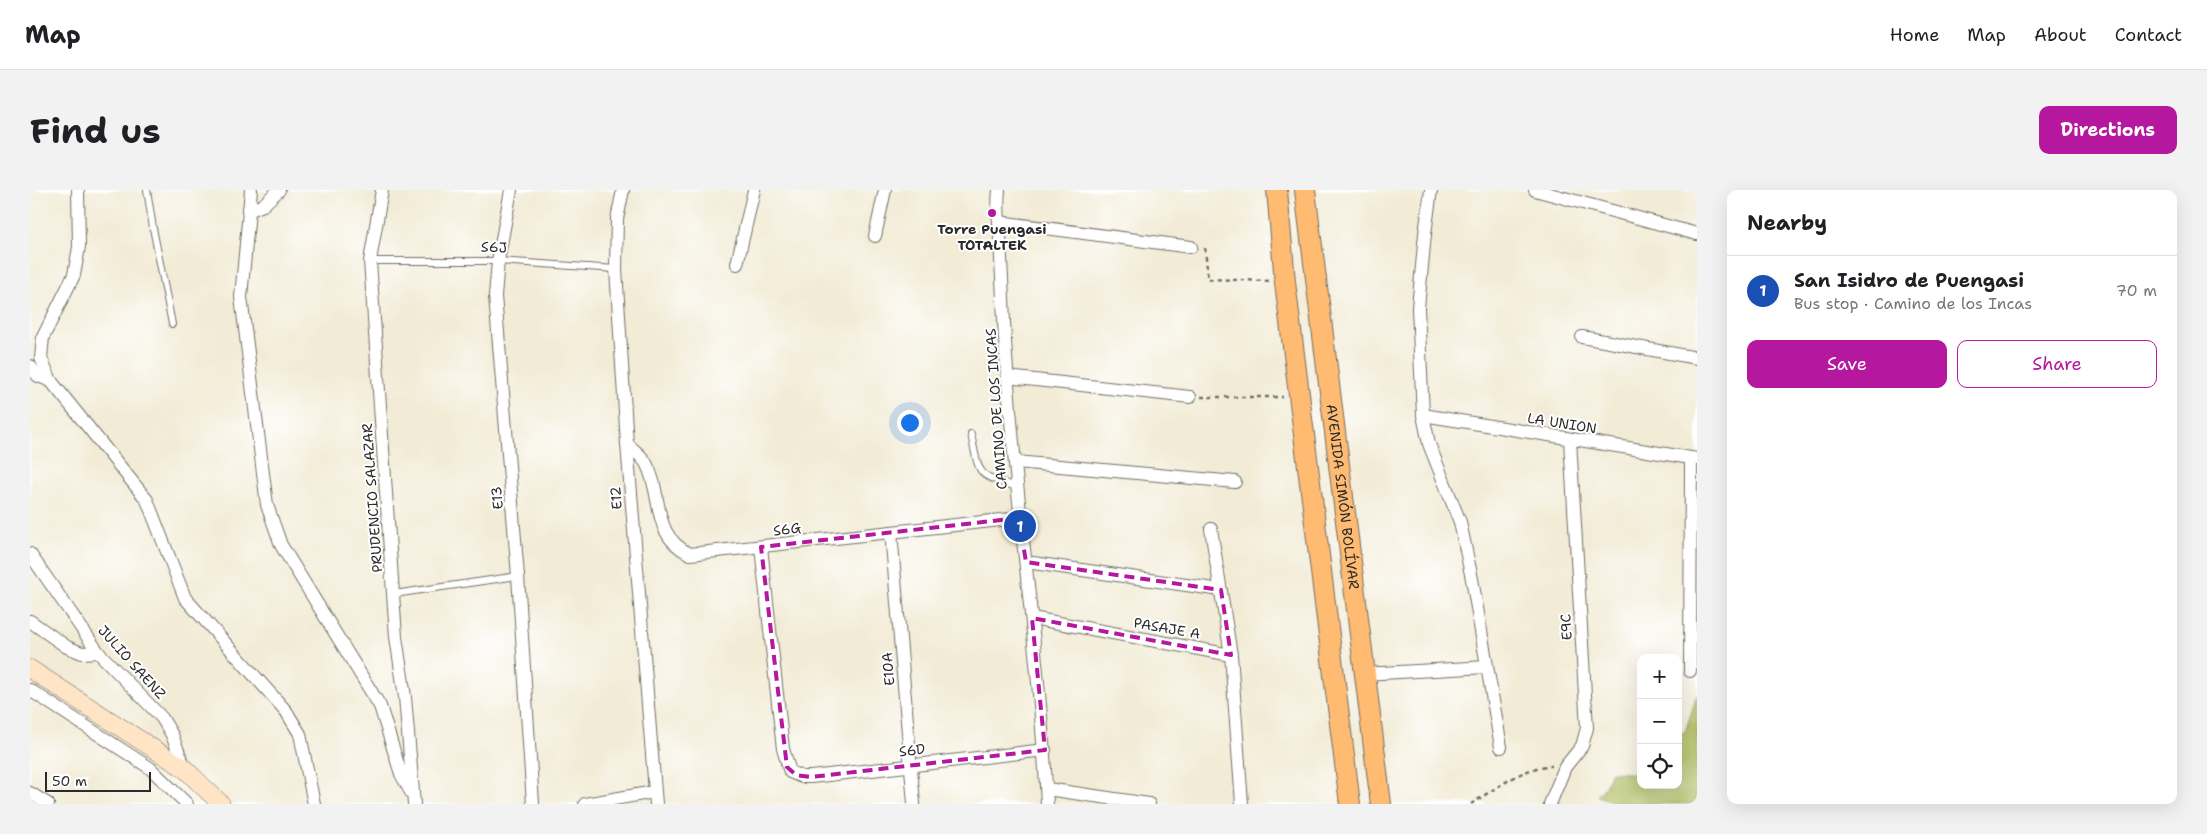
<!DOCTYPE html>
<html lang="en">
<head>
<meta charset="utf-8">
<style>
  :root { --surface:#fff; --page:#f2f2f2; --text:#202124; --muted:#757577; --line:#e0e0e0; --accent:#b5179e }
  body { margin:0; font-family:"Shantell Sans",sans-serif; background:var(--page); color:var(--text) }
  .controls { position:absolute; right:15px; bottom:15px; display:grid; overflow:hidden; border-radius:10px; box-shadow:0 5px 20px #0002 }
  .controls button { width:45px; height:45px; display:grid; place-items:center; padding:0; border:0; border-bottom:1px solid var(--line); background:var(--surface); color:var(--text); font:25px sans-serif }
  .scale { position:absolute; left:15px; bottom:12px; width:106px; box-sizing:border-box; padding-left:5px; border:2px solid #2b2b2b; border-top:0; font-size:14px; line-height:18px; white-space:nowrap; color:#2b2b2b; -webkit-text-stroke:4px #fff; paint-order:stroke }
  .you { position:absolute; left:879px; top:232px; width:18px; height:18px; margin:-12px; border:4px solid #fff; border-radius:50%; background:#1a73e8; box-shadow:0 0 0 8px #1a73e833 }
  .badge { display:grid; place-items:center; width:32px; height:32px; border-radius:50%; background:var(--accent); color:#fff; font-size:16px; font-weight:700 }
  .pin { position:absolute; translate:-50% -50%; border:2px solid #fff; box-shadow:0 1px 5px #0006 }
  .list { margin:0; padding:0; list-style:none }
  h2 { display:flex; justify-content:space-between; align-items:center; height:65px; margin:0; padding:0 20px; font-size:21px }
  h2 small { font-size:16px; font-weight:400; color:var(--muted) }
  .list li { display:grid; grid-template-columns:32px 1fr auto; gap:15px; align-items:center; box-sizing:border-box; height:70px; padding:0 20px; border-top:1px solid var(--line) }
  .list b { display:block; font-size:19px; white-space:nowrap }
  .list p { margin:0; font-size:16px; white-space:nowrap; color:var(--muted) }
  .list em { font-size:16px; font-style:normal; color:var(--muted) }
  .actions { display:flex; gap:10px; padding:15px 20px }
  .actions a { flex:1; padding:11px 0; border:1px solid var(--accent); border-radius:10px; text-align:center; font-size:18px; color:var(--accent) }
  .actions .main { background:var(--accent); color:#fff }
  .icon { flex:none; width:28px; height:28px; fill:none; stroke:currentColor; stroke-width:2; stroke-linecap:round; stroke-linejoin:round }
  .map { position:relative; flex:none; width:1667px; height:614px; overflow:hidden; border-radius:10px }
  header { display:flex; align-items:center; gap:30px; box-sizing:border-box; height:70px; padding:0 25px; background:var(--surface); border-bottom:1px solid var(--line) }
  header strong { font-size:24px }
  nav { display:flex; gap:28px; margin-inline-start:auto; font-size:18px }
  .intro { display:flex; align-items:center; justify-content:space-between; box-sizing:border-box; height:120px; padding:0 30px }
  h1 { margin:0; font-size:35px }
  .button { padding:12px 22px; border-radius:10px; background:var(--accent); color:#fff; font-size:18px; font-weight:700 }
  main { display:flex; gap:30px; padding:0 30px }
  aside { flex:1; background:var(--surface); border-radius:10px; box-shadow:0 5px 20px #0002 }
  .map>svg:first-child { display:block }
</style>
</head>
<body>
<header>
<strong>Map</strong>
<nav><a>Home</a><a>Map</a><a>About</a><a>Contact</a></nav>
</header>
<div class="intro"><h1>Find us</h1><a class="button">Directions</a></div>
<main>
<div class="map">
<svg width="1667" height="614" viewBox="0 0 1667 614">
  <rect width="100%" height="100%" fill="#fff"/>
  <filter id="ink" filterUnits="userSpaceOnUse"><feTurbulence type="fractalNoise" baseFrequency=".02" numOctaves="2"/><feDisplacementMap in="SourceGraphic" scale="10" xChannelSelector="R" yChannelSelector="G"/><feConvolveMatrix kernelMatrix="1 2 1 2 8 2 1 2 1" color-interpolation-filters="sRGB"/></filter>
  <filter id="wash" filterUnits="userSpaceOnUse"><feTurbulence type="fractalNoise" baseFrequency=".0096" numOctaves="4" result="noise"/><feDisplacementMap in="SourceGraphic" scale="20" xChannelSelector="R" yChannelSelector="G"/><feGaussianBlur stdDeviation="1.12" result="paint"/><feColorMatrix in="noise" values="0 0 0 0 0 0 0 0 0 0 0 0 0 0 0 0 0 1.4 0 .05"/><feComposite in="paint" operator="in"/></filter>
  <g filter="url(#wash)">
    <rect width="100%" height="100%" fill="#f2ebd5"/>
    <path fill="#aebc5f" stroke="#6c7445" d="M1667 505V614H1591L1567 606 1574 598 1581 582 1611 584V595H1648V544L1655 542Z"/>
  </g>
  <g filter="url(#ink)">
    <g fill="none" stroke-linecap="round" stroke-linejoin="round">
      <defs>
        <g id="service">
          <path d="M117 0 123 38 142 134"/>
          <path d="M340 71H468L586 79"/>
          <path d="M941 244C950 286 945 284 987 297"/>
          <path d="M364 404 488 386"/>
        </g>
        <g id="minor">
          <path d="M48 0 49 57 44 85 13 147 11 168 21 191 117 310 155 408 256 521 270 544 284 614"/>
          <path d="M221 0 211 107 237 315 251 355 350 516 371 584 382 604"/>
          <path d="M352 0 340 71 366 447 375 507 384 614"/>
          <path d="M481 0 468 71 465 106 488 386 503 614"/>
          <path d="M593 0 587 29 586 79 597 254 626 614"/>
          <path d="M969 0C967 15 969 31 970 45 971 74 973 103 974 132 982 293 1009 453 1017 614"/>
          <path d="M1401 0 1395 44 1388 118 1393 225 1399 254 1430 332 1442 389 1471 557"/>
          <path d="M1505 0 1667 44"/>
          <path d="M218 21 233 15 249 0"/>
          <path d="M969 32 1161 57"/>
          <path d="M845 46 855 0"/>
          <path d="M707 74 724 0"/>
          <path d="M1552 147 1667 168"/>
          <path d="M0 176 8 186 21 191"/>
          <path d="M977 187 1160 207"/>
          <path d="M1393 225 1667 269"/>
          <path d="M597 254C604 260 611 265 616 273 634 306 620 345 660 364L989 328"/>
          <path d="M986 272 1205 292"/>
          <path d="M1181 339 1201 465 1212 614"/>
          <path d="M861 342 884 614"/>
          <path d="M731 357 753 559 760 582 772 587H781L1015 560"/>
          <path d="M0 364 68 462 132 528 142 545 155 579"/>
          <path d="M996 372 1191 400"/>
          <path d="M1002 428 1201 465"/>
          <path d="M0 431 37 457 52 463 68 462"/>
          <path d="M1660 481 1661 268"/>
          <path d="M1334 484 1457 477"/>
          <path d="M0 500 120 578 157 614"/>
          <path d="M1017 599 1119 614"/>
          <path d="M0 603 18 614"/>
          <path d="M555 614 624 602"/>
          <path d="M1520 614 1535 577 1552 556 1557 538 1540 250"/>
        </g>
        <path id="secondary" d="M0 479 155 579 191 614"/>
        <g id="trunk">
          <path d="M1247 0 1255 92 1320 614"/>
          <path id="s1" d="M1275 0 1351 614"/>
        </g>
      </defs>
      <use href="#service" stroke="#716e66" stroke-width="8"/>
      <use href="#minor" stroke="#716e66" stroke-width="14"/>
      <use href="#secondary" stroke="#716e66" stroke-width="19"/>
      <use href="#trunk" stroke="#716e66" stroke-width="22"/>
      <g stroke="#716e66" stroke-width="2.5" stroke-dasharray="4 4" stroke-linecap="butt">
        <path d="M1175 58 1178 89 1239 91"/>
        <path d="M1171 207H1253"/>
        <path d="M1441 614C1462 601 1496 575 1522 576"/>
      </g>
      <use href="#service" stroke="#fff" stroke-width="6"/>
      <use href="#minor" stroke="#fff" stroke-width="12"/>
      <use href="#secondary" stroke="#ffe4c6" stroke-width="18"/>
      <use href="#trunk" stroke="#ffbb71" stroke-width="20"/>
    </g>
  </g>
  <path fill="none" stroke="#b5179e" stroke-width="4" stroke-dasharray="10 6" stroke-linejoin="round" d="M989 328 996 372 1191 400 1201 465 1002 428 1015 560 781 587 766 585 757 577 731 357Z"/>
  <circle fill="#b5179e" stroke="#fff" stroke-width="2" cx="962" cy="23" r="5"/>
  <g text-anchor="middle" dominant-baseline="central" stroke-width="4" stroke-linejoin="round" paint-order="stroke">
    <g font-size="14" font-weight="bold" fill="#2b2b2b" stroke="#fff">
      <text x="962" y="39">Torre Puengasi<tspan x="962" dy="16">TOTALTEK</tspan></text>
    </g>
    <g font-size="14" fill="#2b2b2b" stroke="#fff">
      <text transform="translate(464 57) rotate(2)">S6J</text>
      <text transform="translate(966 219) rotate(-94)">CAMINO DE LOS INCAS</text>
      <text transform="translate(1532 233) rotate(9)">LA UNION</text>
      <text stroke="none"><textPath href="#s1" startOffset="309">AVENIDA SIMÓN BOLÍVAR</textPath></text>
      <text transform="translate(342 308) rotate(-94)">PRUDENCIO SALAZAR</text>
      <text transform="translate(467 308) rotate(-95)">E13</text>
      <text transform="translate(586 308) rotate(-94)">E12</text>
      <text transform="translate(757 339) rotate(-7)">S6G</text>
      <text transform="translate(1536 437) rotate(-93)">E9C</text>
      <text transform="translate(1137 438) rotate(10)">PASAJE A</text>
      <text transform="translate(102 472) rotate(48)">JULIO SAENZ</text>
      <text transform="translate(858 479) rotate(-95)">E10A</text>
      <text transform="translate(882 560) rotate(-7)">S6D</text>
    </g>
  </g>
</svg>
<div class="controls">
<button>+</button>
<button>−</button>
<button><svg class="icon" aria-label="locate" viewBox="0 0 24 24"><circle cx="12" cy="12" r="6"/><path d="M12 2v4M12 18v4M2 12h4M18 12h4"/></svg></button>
</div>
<div class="scale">50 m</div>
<div class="you"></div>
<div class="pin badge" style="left:990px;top:336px;background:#1a4fb4">1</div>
</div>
<aside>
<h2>Nearby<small></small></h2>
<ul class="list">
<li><span class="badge" style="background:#1a4fb4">1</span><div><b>San Isidro de Puengasi</b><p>Bus stop · Camino de los Incas</p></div><em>70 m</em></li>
</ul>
<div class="actions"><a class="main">Save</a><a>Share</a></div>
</aside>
</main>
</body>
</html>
